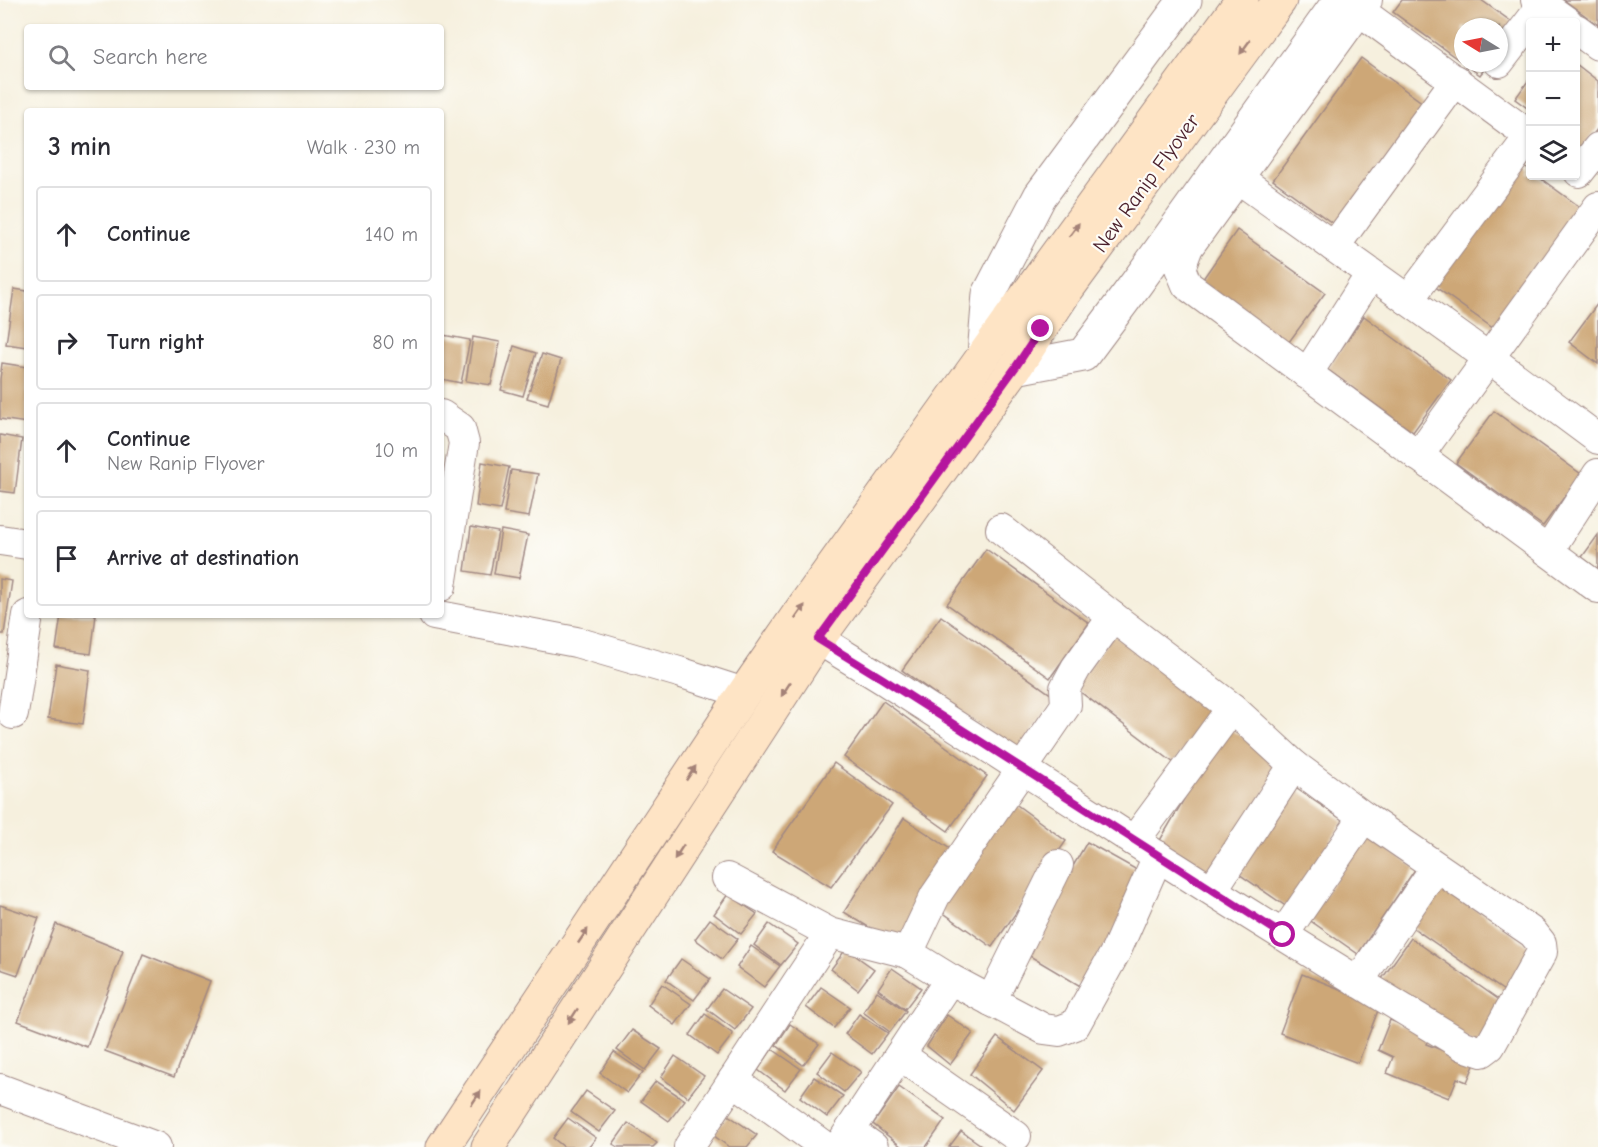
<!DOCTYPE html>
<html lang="en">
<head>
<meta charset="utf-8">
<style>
  :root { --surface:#fff; --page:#f7f7f7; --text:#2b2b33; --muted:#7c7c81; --line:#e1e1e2 }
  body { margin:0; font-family:"Comic Neue",sans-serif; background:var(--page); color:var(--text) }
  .controls { position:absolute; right:18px; top:18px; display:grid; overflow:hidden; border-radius:6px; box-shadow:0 2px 4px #0004 }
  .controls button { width:54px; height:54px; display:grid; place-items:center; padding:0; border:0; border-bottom:2px solid var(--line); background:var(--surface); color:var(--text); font:30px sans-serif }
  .compass { position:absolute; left:1454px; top:18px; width:54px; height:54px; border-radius:50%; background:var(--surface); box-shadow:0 2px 4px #0004; rotate:280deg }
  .stop { position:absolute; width:18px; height:18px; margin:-14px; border:4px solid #b5179e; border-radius:50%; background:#fff }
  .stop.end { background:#b5179e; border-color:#fff; box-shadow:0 2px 6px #0008 }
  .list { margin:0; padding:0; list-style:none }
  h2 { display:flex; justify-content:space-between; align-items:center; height:78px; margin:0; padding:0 24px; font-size:26px }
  h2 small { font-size:20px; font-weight:400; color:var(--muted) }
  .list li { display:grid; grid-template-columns:39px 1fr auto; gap:18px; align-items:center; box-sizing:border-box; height:96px; margin:0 12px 12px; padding:0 12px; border:2px solid var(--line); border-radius:6px }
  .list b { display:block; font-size:22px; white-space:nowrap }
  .list p { margin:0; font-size:20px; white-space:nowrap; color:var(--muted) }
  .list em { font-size:20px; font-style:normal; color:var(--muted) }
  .icon { flex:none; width:33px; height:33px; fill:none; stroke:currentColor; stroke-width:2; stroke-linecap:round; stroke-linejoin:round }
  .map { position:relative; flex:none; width:1598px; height:1147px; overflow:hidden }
  .search { position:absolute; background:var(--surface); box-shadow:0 2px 4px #0004; left:24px; top:24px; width:420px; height:66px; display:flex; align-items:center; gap:15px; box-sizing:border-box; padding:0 21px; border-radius:6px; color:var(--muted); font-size:22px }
  .panel { position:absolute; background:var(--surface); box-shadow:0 2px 4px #0004; left:24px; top:108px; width:420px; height:510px; border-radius:6px }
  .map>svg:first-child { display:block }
</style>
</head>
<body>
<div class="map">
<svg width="1598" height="1147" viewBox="0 0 1598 1147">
  <rect width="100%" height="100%" fill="#fdfcf7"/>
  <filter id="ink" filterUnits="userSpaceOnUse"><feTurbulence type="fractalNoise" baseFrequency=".0167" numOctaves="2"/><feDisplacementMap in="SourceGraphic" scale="12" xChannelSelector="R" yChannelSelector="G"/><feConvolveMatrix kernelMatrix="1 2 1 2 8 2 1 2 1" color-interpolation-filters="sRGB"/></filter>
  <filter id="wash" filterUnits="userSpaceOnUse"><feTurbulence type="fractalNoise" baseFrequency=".008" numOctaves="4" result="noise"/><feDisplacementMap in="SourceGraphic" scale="24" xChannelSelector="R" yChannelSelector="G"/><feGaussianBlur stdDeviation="1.35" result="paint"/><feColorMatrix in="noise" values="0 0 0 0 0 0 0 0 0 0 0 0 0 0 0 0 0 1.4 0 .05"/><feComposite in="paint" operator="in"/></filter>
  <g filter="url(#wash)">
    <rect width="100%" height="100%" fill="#f6f0de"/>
    <g id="blocks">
      <g fill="#cda777">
        <path d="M1402 0H1481L1516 25 1499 49V27H1463V63L1393 12Z"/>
        <path d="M1564 0H1598V25Z"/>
        <path d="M1361 58 1427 106 1339 228 1273 180Z"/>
        <path d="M1463 63H1489L1480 75Z"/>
        <path d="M1576 64 1598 81V128L1582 149 1576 144Z"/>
        <path d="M1530 78V110L1515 99Z"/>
        <path d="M1518 162 1530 171V176H1537L1584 210 1497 331 1430 283Z"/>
        <path d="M1237 230 1325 293 1286 346 1200 283Z"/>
        <path d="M14 289 27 291V347L6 344Z"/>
        <path d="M1598 303V364L1569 342Z"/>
        <path d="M1364 316 1451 380 1413 432 1327 369Z"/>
        <path d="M443 335 470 340 461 383 441 379V348Z"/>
        <path d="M473 337 500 342 491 385 466 381Z"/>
        <path d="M514 346 536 353 523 396 501 390Z"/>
        <path d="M542 354 561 360 548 404 527 398Z"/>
        <path d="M2 363 27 367V423L0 419V379Z"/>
        <path d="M1494 411 1581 474 1543 526 1456 463Z"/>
        <path d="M0 435 22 439 15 493 0 491Z"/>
        <path d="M482 462 509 467 500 510 476 506Z"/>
        <path d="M511 470 538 474 529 517 504 513Z"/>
        <path d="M471 527 498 532 490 575 465 571Z"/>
        <path d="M501 530 528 535 519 578 494 574Z"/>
        <path d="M1598 535V569L1582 557Z"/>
        <path d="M986 549 1089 623 1050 678 947 604Z"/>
        <path d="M0 579 12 581 4 634H0Z"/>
        <path d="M61 615H96L91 654 56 649Z"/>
        <path d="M941 616 1056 698 1017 753 902 670Z"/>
        <path d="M1113 634 1214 710 1174 763 1074 687Z"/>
        <path d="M56 664 90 670 83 724 48 719Z"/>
        <path d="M883 701 987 776 948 831 844 757Z"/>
        <path d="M1226 727 1283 761 1216 876 1159 842Z"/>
        <path d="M834 763 892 805 831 887 772 851Z"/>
        <path d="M1294 787 1344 821 1287 907 1236 872Z"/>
        <path d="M1010 800 1066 841 992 947 935 907Z"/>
        <path d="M904 818 956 853 896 944 844 912Z"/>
        <path d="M1365 834 1416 868 1358 954 1308 919Z"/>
        <path d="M1087 842 1146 875 1082 987 1023 952Z"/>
        <path d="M1441 885 1539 953 1510 995 1412 927Z"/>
        <path d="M728 894 757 914 741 934 714 914Z"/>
        <path d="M0 905 39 918 18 975 0 969Z"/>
        <path d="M710 919 738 939 722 959 695 939Z"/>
        <path d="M56 924 123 951 87 1047 18 1021Z"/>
        <path d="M769 924 798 944 781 965 754 945Z"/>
        <path d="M1411 938 1508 1006 1479 1048 1381 980Z"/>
        <path d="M751 946 780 966 764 987 737 967Z"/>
        <path d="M846 949 874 969 858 990 831 969Z"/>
        <path d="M143 954 210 981 174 1077 105 1051Z"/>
        <path d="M681 959 710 979 694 1000 666 980Z"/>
        <path d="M892 968 921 988 905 1009 878 989Z"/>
        <path d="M1302 974 1380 1005 1358 1063 1280 1033Z"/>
        <path d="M662 984 691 1004 675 1025 648 1005Z"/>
        <path d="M821 987 850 1007 834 1028 806 1007Z"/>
        <path d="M722 989 751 1009 735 1030 707 1009Z"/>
        <path d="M877 991 906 1011 890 1032 863 1012Z"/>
        <path d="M705 1014 733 1034 717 1055 690 1035Z"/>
        <path d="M859 1014 888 1033 872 1054 845 1034Z"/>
        <path d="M947 1015 973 1033 950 1065 927 1046Z"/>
        <path d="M1390 1020 1429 1036 1426 1044 1475 1063 1467 1082 1457 1078 1449 1098 1387 1073 1393 1057 1378 1050Z"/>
        <path d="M790 1024 819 1044 803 1065 776 1045Z"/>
        <path d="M632 1030 661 1049 645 1070 617 1050Z"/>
        <path d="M997 1037 1043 1071 1014 1110 970 1074Z"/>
        <path d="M772 1049 801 1069 785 1090 758 1070Z"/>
        <path d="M614 1052 643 1072 627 1093 600 1073Z"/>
        <path d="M832 1052 861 1072 844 1092 817 1072Z"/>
        <path d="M675 1056 704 1076 688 1097 661 1077Z"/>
        <path d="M814 1077 843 1096 827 1117 800 1097Z"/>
        <path d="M656 1081 685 1100 669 1121 641 1101Z"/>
        <path d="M899 1087 945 1120 926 1147H902L873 1124Z"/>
        <path d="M586 1091 615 1111 599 1132 571 1112Z"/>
        <path d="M728 1115 757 1135 747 1147H729L713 1135Z"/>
        <path d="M568 1118 596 1138 589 1147H564L553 1138Z"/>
        <path d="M628 1123 657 1143 653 1147H618L613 1144Z"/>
        <path d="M961 1131 984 1147H949Z"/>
      </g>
    </g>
  </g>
  <g filter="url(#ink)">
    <use href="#blocks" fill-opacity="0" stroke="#a08884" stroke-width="1.5"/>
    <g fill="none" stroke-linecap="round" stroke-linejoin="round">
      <defs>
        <g id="minor">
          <path d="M1367 0 1188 247 1180 268 1187 285 1598 588"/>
          <path d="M1536 0 1567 22"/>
          <path d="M1352 5 1530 136"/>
          <path d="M1576 29 1598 45"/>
          <path d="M1499 62 1543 5"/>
          <path d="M1579 172 1598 148"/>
          <path d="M1231 173 1489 358 1598 439"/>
          <path d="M1334 247 1456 80"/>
          <path d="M1408 300 1530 136"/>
          <path d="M1307 374 1371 274"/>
          <path d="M441 415 460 428 464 443 441 586"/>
          <path d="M1418 456 1598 207"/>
          <path d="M1001 529 1113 617 1076 668 1065 688 1066 705 935 896 908 953 950 979 1044 1029 1059 1031 1075 1025 1116 951 1158 856"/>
          <path d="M0 540 27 544"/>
          <path d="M1548 551 1598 474"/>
          <path d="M434 615 576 642 679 672 744 693"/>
          <path d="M1113 617 1232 708 1294 765"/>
          <path d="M818 639 883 679 1134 841C1243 911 1353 979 1464 1046L1482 1052 1490 1046 1542 952 1541 943 1533 933 1364 817 1294 765 1212 890"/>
          <path d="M13 714 28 615"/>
          <path d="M1134 841 1232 708"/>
          <path d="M727 878 830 933 908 953"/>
          <path d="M1283 935 1364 817"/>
          <path d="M1358 982 1436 867"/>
          <path d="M991 1001 1058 865"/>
          <path d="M900 1055 1016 1136"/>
          <path d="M733 1080 825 1147"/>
          <path d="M0 1089 156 1147"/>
          <path d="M850 1131 873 1147"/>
          <path d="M689 1147 830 933"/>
          <path d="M839 1147 950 979"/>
        </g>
        <g id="tertiary">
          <path d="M984 355 989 294 1040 196 1185 0"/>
          <path d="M1015 368 1083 355 1136 284 1340 0"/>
        </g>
        <g id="secondary">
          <path d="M443 1147 744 693 802 609 1040 277 1242 0"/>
          <path d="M488 1147 818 639 1015 368 1065 292 1280 0"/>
        </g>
      </defs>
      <use href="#minor" stroke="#a08884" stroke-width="32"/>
      <use href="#tertiary" stroke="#a08884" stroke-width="35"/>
      <use href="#secondary" stroke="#a08884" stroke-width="35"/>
      <use href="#minor" stroke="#fff" stroke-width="30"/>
      <use href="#tertiary" stroke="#fff" stroke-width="33"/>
      <use href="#secondary" stroke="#fee4c5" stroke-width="33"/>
    </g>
    <defs><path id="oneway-solid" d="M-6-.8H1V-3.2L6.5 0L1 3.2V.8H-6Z" transform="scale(1.5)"/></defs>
    <g fill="#a48278">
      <use href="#oneway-solid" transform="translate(1245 47) rotate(126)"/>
      <use href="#oneway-solid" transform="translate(1074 230) rotate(-54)"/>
      <use href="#oneway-solid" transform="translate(800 612) rotate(-55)"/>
      <use href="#oneway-solid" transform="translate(786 689) rotate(123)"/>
      <use href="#oneway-solid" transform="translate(691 773) rotate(-56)"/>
      <use href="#oneway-solid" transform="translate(679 852) rotate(123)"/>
      <use href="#oneway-solid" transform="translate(583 936) rotate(-56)"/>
      <use href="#oneway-solid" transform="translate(573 1016) rotate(123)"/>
      <use href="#oneway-solid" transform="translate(476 1098) rotate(-56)"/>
    </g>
  </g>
  <g fill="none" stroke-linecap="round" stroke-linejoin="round" filter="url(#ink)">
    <path stroke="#b5179e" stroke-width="8" d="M1041 329 1015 368 818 639 883 679 1283 935"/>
  </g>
  <g text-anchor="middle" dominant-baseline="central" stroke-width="4.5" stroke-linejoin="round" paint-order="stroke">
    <g font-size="21" fill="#4a1f2b" stroke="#fdfcf7">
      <text transform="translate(1146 183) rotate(-54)">New Ranip Flyover</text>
    </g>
  </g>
</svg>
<div class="controls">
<button>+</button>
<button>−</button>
<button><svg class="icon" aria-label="layers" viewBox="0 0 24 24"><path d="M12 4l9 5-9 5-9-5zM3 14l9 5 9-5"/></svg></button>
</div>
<svg class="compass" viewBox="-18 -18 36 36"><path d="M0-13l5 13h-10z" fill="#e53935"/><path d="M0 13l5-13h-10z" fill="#7c7c81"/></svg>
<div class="stop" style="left:1283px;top:935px"></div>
<div class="stop end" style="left:1041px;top:329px"></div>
<div class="search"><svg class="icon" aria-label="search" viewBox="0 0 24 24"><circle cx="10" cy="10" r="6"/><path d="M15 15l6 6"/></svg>Search here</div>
<section class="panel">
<h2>3 min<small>Walk · 230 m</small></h2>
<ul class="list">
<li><svg class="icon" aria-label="ahead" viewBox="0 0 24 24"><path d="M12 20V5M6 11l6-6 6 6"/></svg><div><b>Continue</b></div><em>140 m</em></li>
<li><svg class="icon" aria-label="right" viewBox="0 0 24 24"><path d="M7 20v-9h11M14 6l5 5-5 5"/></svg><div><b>Turn right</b></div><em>80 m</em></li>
<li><svg class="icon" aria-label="ahead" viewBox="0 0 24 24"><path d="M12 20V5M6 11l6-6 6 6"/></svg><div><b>Continue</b><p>New Ranip Flyover</p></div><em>10 m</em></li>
<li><svg class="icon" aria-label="arrive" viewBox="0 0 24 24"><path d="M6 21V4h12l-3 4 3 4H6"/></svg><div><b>Arrive at destination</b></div></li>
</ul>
</section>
</div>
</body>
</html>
